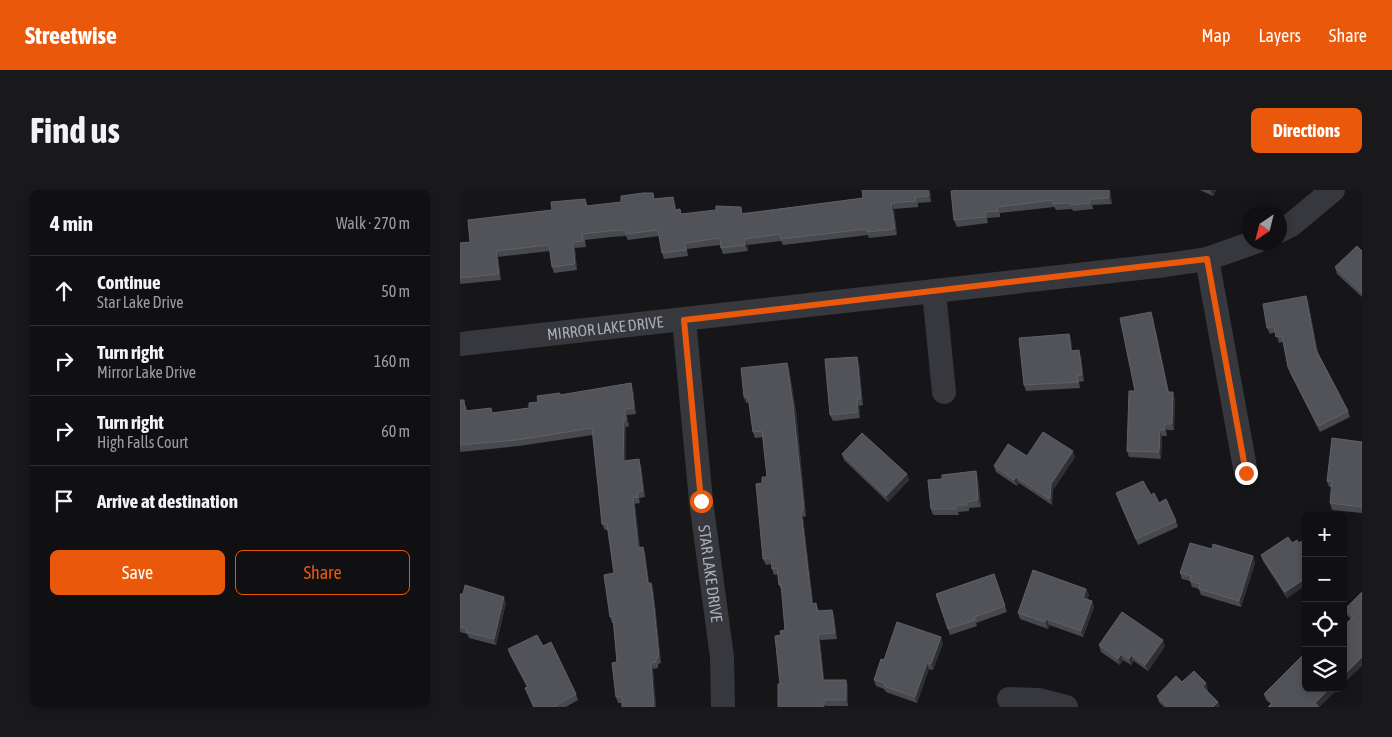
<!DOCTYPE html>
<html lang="en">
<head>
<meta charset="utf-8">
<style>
  :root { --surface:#101012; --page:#19191b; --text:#f1f3f6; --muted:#9c9d9f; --line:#303032; --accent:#ea580c }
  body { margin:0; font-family:"Asap Condensed",sans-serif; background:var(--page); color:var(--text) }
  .controls { position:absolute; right:15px; bottom:15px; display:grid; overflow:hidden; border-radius:8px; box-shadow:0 2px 8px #0003 }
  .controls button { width:45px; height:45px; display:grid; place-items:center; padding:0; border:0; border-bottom:1px solid var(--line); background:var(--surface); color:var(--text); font:25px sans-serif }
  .compass { position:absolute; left:782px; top:15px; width:45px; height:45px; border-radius:50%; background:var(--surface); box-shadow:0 2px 8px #0003; rotate:215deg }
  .stop { position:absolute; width:15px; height:15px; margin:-11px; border:4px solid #ea580c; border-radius:50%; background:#fff }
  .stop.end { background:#ea580c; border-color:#fff; box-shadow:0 1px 5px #0008 }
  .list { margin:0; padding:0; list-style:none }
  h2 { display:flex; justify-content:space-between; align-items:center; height:65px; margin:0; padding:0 20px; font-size:21px }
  h2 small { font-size:16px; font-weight:400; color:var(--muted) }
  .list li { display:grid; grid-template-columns:32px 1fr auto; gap:15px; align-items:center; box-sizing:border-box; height:70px; padding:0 20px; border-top:1px solid var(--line) }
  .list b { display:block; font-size:19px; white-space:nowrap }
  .list p { margin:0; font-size:16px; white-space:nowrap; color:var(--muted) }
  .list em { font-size:16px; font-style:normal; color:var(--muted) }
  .actions { display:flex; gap:10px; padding:15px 20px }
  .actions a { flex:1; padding:11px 0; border:1px solid var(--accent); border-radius:8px; text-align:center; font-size:18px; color:var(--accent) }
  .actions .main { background:var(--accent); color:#fff }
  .icon { flex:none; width:28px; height:28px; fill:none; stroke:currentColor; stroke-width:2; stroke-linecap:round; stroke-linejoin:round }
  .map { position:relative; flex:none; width:902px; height:517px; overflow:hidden; border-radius:8px }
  header { display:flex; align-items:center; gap:30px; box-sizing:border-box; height:70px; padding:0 25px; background:var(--accent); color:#fff }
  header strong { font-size:24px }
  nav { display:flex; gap:28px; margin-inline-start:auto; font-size:18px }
  .intro { display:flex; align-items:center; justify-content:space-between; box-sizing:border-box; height:120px; padding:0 30px }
  h1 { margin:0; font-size:35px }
  .button { padding:12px 22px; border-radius:8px; background:var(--accent); color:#fff; font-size:18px; font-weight:700 }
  main { display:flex; gap:30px; padding:0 30px }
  aside { flex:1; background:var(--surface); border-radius:8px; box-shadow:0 2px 8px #0003 }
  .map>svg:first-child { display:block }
</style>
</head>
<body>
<header>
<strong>Streetwise</strong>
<nav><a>Map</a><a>Layers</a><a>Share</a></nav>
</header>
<div class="intro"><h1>Find us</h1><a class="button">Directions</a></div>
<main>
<aside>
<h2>4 min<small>Walk · 270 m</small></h2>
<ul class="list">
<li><svg class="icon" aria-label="ahead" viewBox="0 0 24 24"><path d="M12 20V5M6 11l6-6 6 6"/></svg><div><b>Continue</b><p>Star Lake Drive</p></div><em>50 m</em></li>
<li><svg class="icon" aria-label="right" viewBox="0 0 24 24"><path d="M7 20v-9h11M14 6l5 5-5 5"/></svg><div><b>Turn right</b><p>Mirror Lake Drive</p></div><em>160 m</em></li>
<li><svg class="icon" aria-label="right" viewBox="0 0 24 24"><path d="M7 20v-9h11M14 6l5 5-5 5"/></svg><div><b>Turn right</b><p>High Falls Court</p></div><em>60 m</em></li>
<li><svg class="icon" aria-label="arrive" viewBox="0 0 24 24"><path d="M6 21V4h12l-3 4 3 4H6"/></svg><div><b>Arrive at destination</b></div></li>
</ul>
<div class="actions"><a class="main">Save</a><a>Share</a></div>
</aside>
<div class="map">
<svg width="902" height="517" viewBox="0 0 902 517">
  <rect width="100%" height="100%" fill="#161618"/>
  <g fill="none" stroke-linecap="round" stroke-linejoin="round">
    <g stroke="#37383d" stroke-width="24">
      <path d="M819 41 831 35 873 0"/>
      <path d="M747 69 786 283"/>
      <path d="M474 102 484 202"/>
      <path id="s1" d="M224 130 241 311 262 467 263 517"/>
      <path id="s2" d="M0 154 706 75 747 69 795 52"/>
      <path d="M549 509 578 510 606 517"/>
    </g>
  </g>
  <g fill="#47494d">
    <path d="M470 0 471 12 458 13V17L434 19 437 45 409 48 408 45 323 55 321 51 287 55 288 61 263 64 260 55 227 59 228 66 204 69 202 63 199 46 168 50 166 46 151 47 125 50 126 57 115 58 117 80 94 83 92 77 90 61 38 67 41 90 0 94V53L10 52 92 20 125 9 128 16 195 9 215 13 216 20 222 24 283 23Z"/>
    <path d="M650 0 652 14 632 15 633 19 613 21 612 19 596 20 594 17 540 23V27L527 28 528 33 497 37 494 30 491 1Z"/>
    <path d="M740 0H756L753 6Z"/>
    <path d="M902 61V107L877 84 875 77Z"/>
    <path d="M846 106 848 112 858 163 888 221 890 227 860 242 830 183 828 177 823 152 819 153 816 142 810 144 807 138Z"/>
    <path d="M693 128 709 202 715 209 714 240H707V246H702L701 269 669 267 667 261 675 201Z"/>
    <path d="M609 144 611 150 612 161 621 166 624 191 619 192 620 198 566 201 564 195Z"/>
    <path d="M327 173 329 179 336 221 346 326 343 327 353 414 356 413 359 421 372 420 374 426 377 449 360 450 364 490H386L388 496V516H367L320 494 321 445 325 440 322 401 319 395 318 384 314 385 312 379V374L306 375 303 369 302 293 307 287 303 247 295 248 293 242 289 212 286 213 284 207Z"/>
    <path d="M399 173 403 215 399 216 400 228 373 231 370 225Z"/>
    <path d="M171 193 173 199 176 224 167 225 169 236 166 237V271L181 275 185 307 179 308 180 313 175 314 180 358 185 363 189 393H191L193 399 196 424 201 473 198 474V478L193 479 196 517H162V513H158L156 507 157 472 153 433H152L150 427 154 383 148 340H145L142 334 133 245 59 256 0 262V210L6 216 7 221 33 223 69 218 78 212 100 203V205Z"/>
    <path d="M902 252V323L872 320 870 313 872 297H869L867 291Z"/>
    <path d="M382 264 447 284 449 290 428 312 384 270Z"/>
    <path d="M567 266 615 267 593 300 592 315 559 293 557 296 536 282 534 276Z"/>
    <path d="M516 281 518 288 521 317 509 318V321L498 322 499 325H473L471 319 482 289Z"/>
    <path d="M691 305 716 331 718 337 678 355 658 309Z"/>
    <path d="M846 349V395L827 408 803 371 801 365 832 353H839Z"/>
    <path d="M752 359 793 366 795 373 781 417 741 405 739 399 732 397 730 391 722 389 720 383Z"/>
    <path d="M534 384 547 422 516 433 517 436 490 445 476 404Z"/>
    <path d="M626 399 629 405 627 409 632 411 634 417 623 447 589 435 588 439 560 429 558 423Z"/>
    <path d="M902 402 894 484 891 429 887 425 885 419Z"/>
    <path d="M0 404 46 413 36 455 9 448 7 444 0 442Z"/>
    <path d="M483 453 473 480 469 479 457 513 426 502 424 499 416 496 414 490 424 470Z"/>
    <path d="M639 455 705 456 688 481 674 471 671 475 663 470 660 475 641 462Z"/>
    <path d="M83 456 116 504 118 510 106 517H73L65 498 67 497 50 465 48 459Z"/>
    <path d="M722 492 748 499 747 501 758 512 760 517H704L699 512 697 506Z"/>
    <path d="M846 498H879L859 517 811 514 806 510 804 504Z"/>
  </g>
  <g fill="#2f3033">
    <path d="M468 0H470L471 12 469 6Z"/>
    <path d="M649 0H650L652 14 649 8Z"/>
    <path d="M750 0H756L753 6Z"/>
    <path d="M213 7 215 13 217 26 215 20Z"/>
    <path d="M431 13 434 19 437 45 435 39Z"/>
    <path d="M285 49 287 55 288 61 285 55Z"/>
    <path d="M113 52 115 58 117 80 115 74Z"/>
    <path d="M36 61 38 67 41 90 39 84Z"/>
    <path d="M846 106 848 112 859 166 856 160Z"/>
    <path d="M691 122 693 128 710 208 708 202Z"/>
    <path d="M609 144 611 150 613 167 611 161Z"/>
    <path d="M619 160 621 166 624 191 622 185Z"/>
    <path d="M397 167 399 173 403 215 401 209Z"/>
    <path d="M327 173 329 179 336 221 346 326 344 320Z"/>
    <path d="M171 193 173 199 176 224 174 218Z"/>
    <path d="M713 202 715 209 714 240 712 234Z"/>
    <path d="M397 209 399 216 400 228 398 222Z"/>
    <path d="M165 219 167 225 169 236 166 230Z"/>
    <path d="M164 230 166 237V277L163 271Z"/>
    <path d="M705 234 707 240V246L705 240Z"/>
    <path d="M700 240 702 246 701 269 699 262Z"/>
    <path d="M613 261 615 267 593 300 592 315 590 309 591 294Z"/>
    <path d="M179 269 181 275 185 307 183 301Z"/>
    <path d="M516 281 518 288 521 317 518 310Z"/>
    <path d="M447 284 449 290 428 312 426 306Z"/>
    <path d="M556 287 559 293 557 296 554 290Z"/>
    <path d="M173 308 175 314 180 364 178 358Z"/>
    <path d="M341 321 343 327 354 420 352 414Z"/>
    <path d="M183 357 185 363 190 400 188 393Z"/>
    <path d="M793 366 795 373 781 417 779 411Z"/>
    <path d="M846 388V395L827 408 825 402Z"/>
    <path d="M191 393 193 399 201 473 199 467Z"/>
    <path d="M626 399 629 405 626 414 623 408Z"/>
    <path d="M44 407 46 413 36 455 34 449Z"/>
    <path d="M632 411 634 417 623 447 621 441Z"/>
    <path d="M372 420 374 426 377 449 375 443Z"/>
    <path d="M587 429 589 435 588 439 585 432Z"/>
    <path d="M358 444 360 450 365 496 363 490Z"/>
    <path d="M481 447 483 453 473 480 471 474Z"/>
    <path d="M703 450 705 456 688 481 685 475Z"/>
    <path d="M661 464 663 470 660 475 658 469Z"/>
    <path d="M671 465 674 471 671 475 669 469Z"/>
    <path d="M902 467V476L883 494V486Z"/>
    <path d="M191 473 193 479 196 517H194Z"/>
    <path d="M467 473 469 479 457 513 455 507Z"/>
    <path d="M386 490 388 496V516L386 510Z"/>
    <path d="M746 493 748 499 745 503 743 497Z"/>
    <path d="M870 498H879L859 517H856L855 513Z"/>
    <path d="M758 512 760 517H753Z"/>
  </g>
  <g fill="#525359" stroke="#5f6168">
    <path d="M402 0H468L469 6 455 7 456 11 431 13 435 39 407 42 406 39 321 49 320 44 285 49V55L261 58 260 48 225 53 226 60 202 63 198 40 166 44 165 40 149 41 122 44 123 51 113 52 115 74 92 77 89 55 36 61 39 84 0 88V53L10 52 8 30 92 20 91 12 125 9 126 16 161 12V6L183 3H193L194 9 213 7 215 20 220 19 221 24 256 20V16L281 17 282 24 403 8Z"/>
    <path d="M501 0H649V8L630 9V13L611 15 610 13 593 14V10L537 17 538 21 525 22V27L494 30 491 1Z"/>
    <path d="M897 56 902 61V103L875 77Z"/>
    <path d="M846 106 856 160 888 221 858 236 828 177 822 146 816 147 814 136 807 138 803 114Z"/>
    <path d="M691 122 708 202H713L712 234H705V240H700L699 262 667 261 669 201H675L660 128Z"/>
    <path d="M609 144 611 161 619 160 622 185 617 186 618 192 564 195 559 148Z"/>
    <path d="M397 167 401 209H397L398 222 370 225 365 169Z"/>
    <path d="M327 173 333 215 344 320 341 321 352 414 356 413 357 421 372 420 375 443 358 444 363 490H386V510H364V517H318V494H320L315 446 321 445 320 441 325 440 321 394 319 395 317 378 312 379 311 368 303 369 296 294 302 293V287H307L302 241 293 242 288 206 284 207 281 178Z"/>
    <path d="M171 193 174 218 165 219 166 230H164L163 271 179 269 183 301 177 302 178 307 173 308 178 358 183 357 188 393H191L194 417 199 467 196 468V472L191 473 194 517H162V507H156L152 473 157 472 153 426 150 427 144 385 154 383 147 334H142L132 238 57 250 0 255V210H4L5 221 31 218 32 223 69 218V213L78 212 77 206 100 203V205Z"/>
    <path d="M583 242 613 261 591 294 590 309 556 287 554 290 534 276 548 254 567 266Z"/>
    <path d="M402 243 447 284 426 306 382 264Z"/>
    <path d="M872 248 902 252V317L870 313 872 291H867Z"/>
    <path d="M516 281 518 310 506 312 507 315H496V319H471L468 290 482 289V285Z"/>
    <path d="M683 291 691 305 694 303 699 313 706 309 716 331 676 349 656 303Z"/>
    <path d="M828 347 832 353 837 350 839 353 846 349V388L825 402 801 365Z"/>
    <path d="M730 353 752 359 753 354 793 366 779 411 739 399 740 394 730 391 731 386 720 383Z"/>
    <path d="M573 380 626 399 623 408 632 411 621 441 587 429 585 432 558 423Z"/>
    <path d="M534 384 545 416 514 427 515 430 488 439 476 404Z"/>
    <path d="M5 395 44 407 34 449 6 442 7 439 0 437V404H3Z"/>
    <path d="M902 402V467L883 486V437L893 427 885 419Z"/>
    <path d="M662 422 703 450 685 475 671 465 669 469 661 464 658 469 639 455Z"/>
    <path d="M437 432 481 447 471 474 467 473 455 507 424 496 425 493 414 490 421 469 424 470Z"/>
    <path d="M77 445 83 456 91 452 116 504 93 517H74L65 498 68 497 48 459Z"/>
    <path d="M846 462V498H870L855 513 858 516 857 517H808L812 513 804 504Z"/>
    <path d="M734 481 746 493 743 497 758 512 753 517H708L697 506 716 486 722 492Z"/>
  </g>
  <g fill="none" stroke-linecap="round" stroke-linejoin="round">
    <path stroke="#ea580c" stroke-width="6" d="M241 311 224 130 747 69 786 283"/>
  </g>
  <g text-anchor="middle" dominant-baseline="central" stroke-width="5" stroke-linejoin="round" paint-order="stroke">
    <g font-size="16" fill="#a8adb8" stroke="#111113">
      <text stroke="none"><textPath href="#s2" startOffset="146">MIRROR LAKE DRIVE</textPath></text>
      <text stroke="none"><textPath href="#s1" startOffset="255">STAR LAKE DRIVE</textPath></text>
    </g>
  </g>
</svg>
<div class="controls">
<button>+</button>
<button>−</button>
<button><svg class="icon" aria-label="locate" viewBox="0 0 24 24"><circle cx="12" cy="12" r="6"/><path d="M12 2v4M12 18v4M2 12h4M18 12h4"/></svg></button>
<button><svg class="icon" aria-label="layers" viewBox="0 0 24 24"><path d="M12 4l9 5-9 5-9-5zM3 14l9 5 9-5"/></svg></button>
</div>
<svg class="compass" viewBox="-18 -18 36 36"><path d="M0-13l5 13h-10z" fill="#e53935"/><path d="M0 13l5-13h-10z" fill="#9c9d9f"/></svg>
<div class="stop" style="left:241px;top:311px"></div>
<div class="stop end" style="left:786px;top:283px"></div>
</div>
</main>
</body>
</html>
